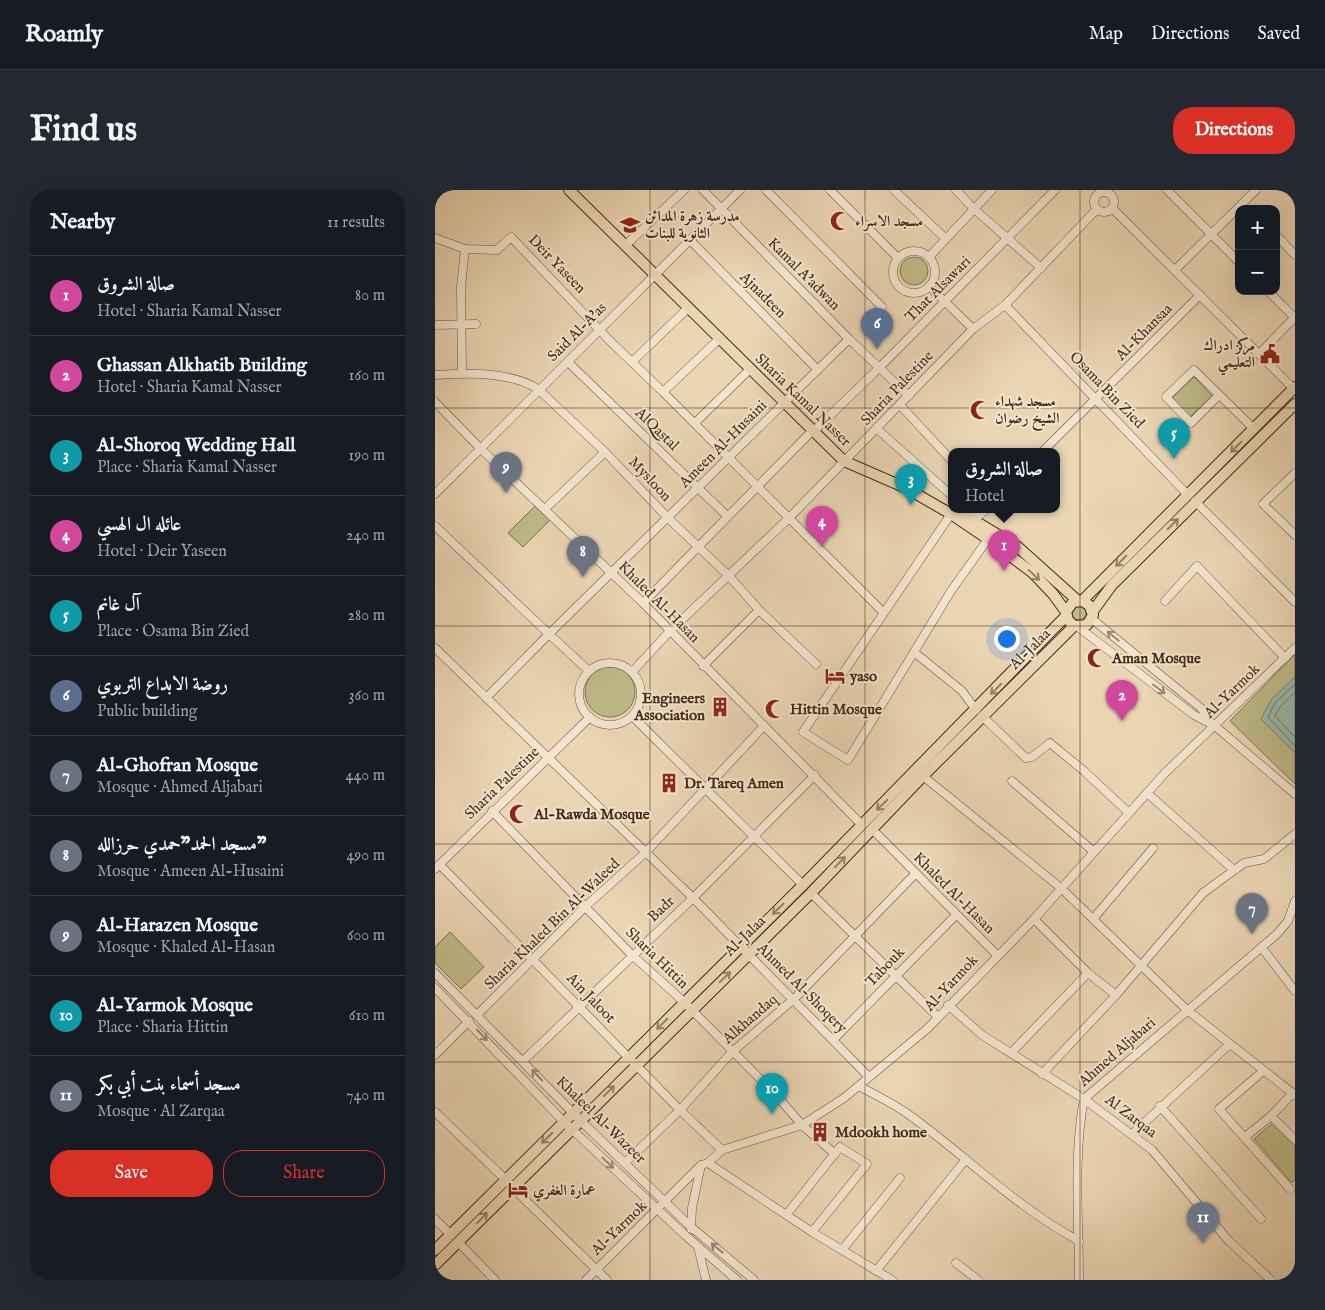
<!DOCTYPE html>
<html lang="en">
<head>
<meta charset="utf-8">
<style>
  :root { --surface:#171b24; --page:#242831; --text:#f1f3f6; --muted:#9ea1a6; --line:#363941; --accent:#d93025 }
  body { margin:0; font-family:"IM FELL English",Amiri,serif; background:var(--page); color:var(--text) }
  .controls { position:absolute; right:15px; top:15px; display:grid; overflow:hidden; border-radius:10px; box-shadow:0 5px 20px #0002 }
  .controls button { width:45px; height:45px; display:grid; place-items:center; padding:0; border:0; border-bottom:1px solid var(--line); background:var(--surface); color:var(--text); font:25px sans-serif }
  .you { position:absolute; left:571px; top:448px; width:18px; height:18px; margin:-12px; border:4px solid #fff; border-radius:50%; background:#1a73e8; box-shadow:0 0 0 8px #1a73e833 }
  .badge { display:grid; place-items:center; width:32px; height:32px; border-radius:50%; background:var(--accent); color:#fff; font-size:16px; font-weight:700 }
  .pin { position:absolute; translate:-50% -41px; filter:drop-shadow(0 1px 2px #0008) }
  .pin::after { content:''; position:absolute; top:26px; width:18px; height:15px; background:inherit; clip-path:polygon(0 0,100% 0,50% 100%) }
  .popup { position:absolute; left:513px; top:258px; width:112px; height:65px; box-sizing:border-box; display:grid; place-content:center; border-radius:10px; background:var(--surface); filter:drop-shadow(0 1px 4px #0005); font-size:16px; white-space:nowrap; color:var(--muted) }
  .popup b { font-size:19px; color:var(--text) }
  .popup::after { content:''; position:absolute; left:50%; top:100%; margin-left:-10px; border:10px solid transparent; border-top-color:var(--surface) }
  .list { margin:0; padding:0; list-style:none }
  h2 { display:flex; justify-content:space-between; align-items:center; height:65px; margin:0; padding:0 20px; font-size:21px }
  h2 small { font-size:16px; font-weight:400; color:var(--muted) }
  .list li { display:grid; grid-template-columns:32px 1fr auto; gap:15px; align-items:center; box-sizing:border-box; height:80px; padding:0 20px; border-top:1px solid var(--line) }
  .list b { display:block; font-size:19px; white-space:nowrap }
  .list p { margin:0; font-size:16px; white-space:nowrap; color:var(--muted) }
  .list em { font-size:16px; font-style:normal; color:var(--muted) }
  .actions { display:flex; gap:10px; padding:15px 20px }
  .actions a { flex:1; padding:11px 0; border:1px solid var(--accent); border-radius:20px; text-align:center; font-size:18px; color:var(--accent) }
  .actions .main { background:var(--accent); color:#fff }
  .map { position:relative; flex:none; width:860px; height:1090px; overflow:hidden; border-radius:20px }
  header { display:flex; align-items:center; gap:30px; box-sizing:border-box; height:70px; padding:0 25px; background:var(--surface); border-bottom:1px solid var(--line) }
  header strong { font-size:24px }
  nav { display:flex; gap:28px; margin-inline-start:auto; font-size:18px }
  .intro { display:flex; align-items:center; justify-content:space-between; box-sizing:border-box; height:120px; padding:0 30px }
  h1 { margin:0; font-size:35px }
  .button { padding:12px 22px; border-radius:20px; background:var(--accent); color:#fff; font-size:18px; font-weight:700 }
  main { display:flex; gap:30px; padding:0 30px }
  aside { flex:1; background:var(--surface); border-radius:20px; box-shadow:0 5px 20px #0002 }
  .map>svg:first-child { display:block }
</style>
</head>
<body>
<header>
<strong>Roamly</strong>
<nav><a>Map</a><a>Directions</a><a>Saved</a></nav>
</header>
<div class="intro"><h1>Find us</h1><a class="button">Directions</a></div>
<main>
<aside>
<h2>Nearby<small>11 results</small></h2>
<ul class="list">
<li><span class="badge" style="background:#d1479c">1</span><div><b>صالة الشروق</b><p>Hotel · Sharia Kamal Nasser</p></div><em>80 m</em></li>
<li><span class="badge" style="background:#d1479c">2</span><div><b>Ghassan Alkhatib Building</b><p>Hotel · Sharia Kamal Nasser</p></div><em>160 m</em></li>
<li><span class="badge" style="background:#0f9aa8">3</span><div><b>Al-Shoroq Wedding Hall</b><p>Place · Sharia Kamal Nasser</p></div><em>190 m</em></li>
<li><span class="badge" style="background:#d1479c">4</span><div><b>عائله ال الهسي</b><p>Hotel · Deir Yaseen</p></div><em>240 m</em></li>
<li><span class="badge" style="background:#0f9aa8">5</span><div><b>آل غانم</b><p>Place · Osama Bin Zied</p></div><em>280 m</em></li>
<li><span class="badge" style="background:#5c6f8a">6</span><div><b>روضة الابداع التربوي</b><p>Public building</p></div><em>360 m</em></li>
<li><span class="badge" style="background:#6b7280">7</span><div><b>Al-Ghofran Mosque</b><p>Mosque · Ahmed Aljabari</p></div><em>440 m</em></li>
<li><span class="badge" style="background:#6b7280">8</span><div><b>مسجد الحمد&quot;حمدي حرزالله&quot;</b><p>Mosque · Ameen Al-Husaini</p></div><em>490 m</em></li>
<li><span class="badge" style="background:#6b7280">9</span><div><b>Al-Harazen Mosque</b><p>Mosque · Khaled Al-Hasan</p></div><em>600 m</em></li>
<li><span class="badge" style="background:#0f9aa8">10</span><div><b>Al-Yarmok Mosque</b><p>Place · Sharia Hittin</p></div><em>610 m</em></li>
<li><span class="badge" style="background:#6b7280">11</span><div><b>مسجد أسماء بنت أبي بكر</b><p>Mosque · Al Zarqaa</p></div><em>740 m</em></li>
</ul>
<div class="actions"><a class="main">Save</a><a>Share</a></div>
</aside>
<div class="map">
<svg width="860" height="1090" viewBox="0 0 860 1090">
  <rect width="100%" height="100%" fill="#ebd5b3"/>
  <filter id="stains"><feTurbulence type="fractalNoise" baseFrequency=".004" numOctaves="4"/><feColorMatrix values="0 0 0 0 .2 0 0 0 0 .09 0 0 0 0 .02 0 0 0 .5 -.17"/></filter>
  <radialGradient id="worn" r=".72"><stop offset=".6" stop-color="#630" stop-opacity="0"/><stop offset="1" stop-color="#630" stop-opacity=".3"/></radialGradient>
  <g fill="#bebb88" stroke="#80744f">
    <circle cx="479" cy="81" r="14"/>
    <path d="M759 187 777 206 755 227 737 208Z"/>
    <path d="M100 316 115 330 88 357 73 343Z"/>
    <circle cx="644" cy="423" r="7"/>
    <path d="M860 464V594L795 531Z"/>
    <circle cx="175" cy="502" r="25"/>
    <path d="M15 742 49 777 26 799 0 773V757Z"/>
    <path d="M839 932 860 955V990L857 993 819 949Z"/>
  </g>
  <path fill="#98b9ab" stroke="#75816f" d="M860 487V563L826 529 836 510Z"/>
  <g fill="none" stroke-linecap="round" stroke-linejoin="round">
    <g stroke="#6c7360" stroke-width="1">
      <path d="M860 494 840 513 833 527 860 556"/>
      <path d="M860 502 845 517 840 526 860 547"/>
    </g>
    <defs>
      <g id="minor">
        <path d="M268 0 414 149 474 206"/>
        <path d="M331 0 447 117"/>
        <path d="M395 0 463 68"/>
        <path d="M459 0 510 48"/>
        <path d="M521 0 538 18 606 78"/>
        <path d="M732 0 804 72"/>
        <circle cx="669" cy="12" r="10"/>
        <path d="M677 18 860 200"/>
        <path d="M841 45 860 65"/>
        <path d="M0 48 30 59 62 60 76 47 174 150 228 202"/>
        <path d="M255 50 383 180"/>
        <path d="M194 52 249 0"/>
        <circle cx="479" cy="82" r="21"/>
        <path d="M494 67 557 0"/>
        <path d="M740 80 821 0"/>
        <path d="M494 96 538 139"/>
        <path d="M833 101 860 128"/>
        <path d="M570 115 753 305"/>
        <path d="M0 135 41 134"/>
        <path d="M284 149 228 202 448 422"/>
        <path d="M825 163 860 127"/>
        <path d="M133 172 292 326"/>
        <path d="M197 172 253 118"/>
        <path d="M27 184 26 97 30 59"/>
        <path d="M0 185C34 183 73 181 103 199L170 262 233 328 294 386 324 420 381 474"/>
        <path d="M783 206 756 233 731 207 759 180 819 239"/>
        <path d="M0 212 46 259 208 413 426 634"/>
        <path d="M465 215 516 270"/>
        <path d="M260 233 314 180"/>
        <path d="M383 237 444 178 620 0"/>
        <path d="M441 238 516 305"/>
        <path d="M607 262 765 105"/>
        <path d="M860 283 828 314 860 345"/>
        <path d="M0 304 305 0"/>
        <path d="M760 311 860 412"/>
        <path d="M110 319 170 262"/>
        <path d="M532 320 540 329 550 320"/>
        <path d="M0 336 114 444 414 149"/>
        <path d="M730 411 762 376 850 468"/>
        <path d="M208 413 378 240"/>
        <path d="M657 429 766 518 778 535"/>
        <path d="M643 437 759 525 780 536 860 604"/>
        <path d="M0 458 258 708 434 887"/>
        <path d="M479 462 413 570 368 542 516 324"/>
        <circle cx="175" cy="504" r="31"/>
        <path d="M268 476 324 420"/>
        <path d="M197 482 234 442 354 328 538 139 570 115 662 19"/>
        <path d="M51 508 114 444 154 481"/>
        <path d="M541 520 527 501 479 462 516 401 553 349"/>
        <path d="M197 526 368 695"/>
        <path d="M548 527 591 568 597 567 615 553 649 581 694 623"/>
        <path d="M488 586 626 698 752 820 860 905"/>
        <path d="M577 591 658 661"/>
        <path d="M712 603 799 680"/>
        <path d="M57 621 197 765 249 812 342 906 367 935 400 964"/>
        <path d="M437 639 562 765"/>
        <path d="M5 675 245 920 287 960"/>
        <path d="M0 679 155 527"/>
        <path d="M376 703 503 827"/>
        <path d="M599 729 653 783 681 805"/>
        <path d="M658 729 718 658"/>
        <path d="M827 758 860 801"/>
        <path d="M0 783 148 933 255 1036 319 1090"/>
        <path d="M0 798 129 932 251 1046 302 1090"/>
        <path d="M513 815 547 845 649 909 717 960 793 1050 836 1090"/>
        <path d="M42 825 151 716 211 662 329 536"/>
        <path d="M399 849 521 725"/>
        <path d="M576 863 653 783"/>
        <path d="M0 865 34 831"/>
        <path d="M88 871 258 708 380 585"/>
        <path d="M827 882 784 919 855 999"/>
        <path d="M607 884 681 805 768 703 809 673 829 669 860 644"/>
        <path d="M424 896C440 905 458 913 473 924 531 966 581 1017 644 1051"/>
        <path d="M725 916 826 1029"/>
        <path d="M0 922 70 989"/>
        <path d="M836 926 860 950"/>
        <path d="M697 944 795 854"/>
        <path d="M810 947 836 926 858 903"/>
        <path d="M190 973 245 920 297 862 359 809 480 684"/>
        <path d="M273 973 377 1042 457 1090"/>
        <path d="M77 997 172 1090"/>
        <path d="M352 1024 405 957 432 974 377 1042"/>
        <path d="M0 1029 15 1044"/>
        <path d="M256 1039 257 1018 266 975"/>
        <path d="M23 1052 60 1090"/>
        <path d="M263 1057 271 1090"/>
        <path d="M407 1060 465 988"/>
        <path d="M521 1073 543 1090"/>
        <path d="M441 1081 531 969"/>
        <path d="M151 1090 266 975 273 973 287 960 367 935 409 908 492 839 599 729 730 583 860 458"/>
        <path d="M644 1090C644 1031 638 966 649 909L842 744 853 731 860 711"/>
      </g>
      <g id="major">
        <path d="M134 0 409 271 471 298 516 324 553 349 598 383 618 404 631 422 633 430 639 436 652 435 658 425 654 415 647 411 638 412 631 422"/>
        <path d="M522 320 583 357 643 411"/>
        <path d="M647 411 860 197"/>
        <path d="M658 421 677 395 860 214"/>
        <path d="M0 1060 368 695 631 426"/>
        <path d="M0 1075 376 703 488 586 639 436"/>
      </g>
    </defs>
    <use href="#minor" stroke="#6c573d" stroke-width="9"/>
    <use href="#major" stroke="#412d16" stroke-width="12"/>
    <use href="#minor" stroke="#f2e4ce" stroke-width="8"/>
    <use href="#major" stroke="#ebd5b3" stroke-width="10"/>
  </g>
  <defs><path id="oneway-shaft" d="M-6 0H5M1.5-3L5.5 0L1.5 3" fill="none" stroke-width="1.6" stroke-linecap="round" stroke-linejoin="round" transform="scale(1.25)"/></defs>
  <g stroke="#968164">
    <use href="#oneway-shaft" transform="translate(801 257) rotate(135)"/>
    <use href="#oneway-shaft" transform="translate(738 334) rotate(-45)"/>
    <use href="#oneway-shaft" transform="translate(686 371) rotate(135)"/>
    <use href="#oneway-shaft" transform="translate(599 385) rotate(43)"/>
    <use href="#oneway-shaft" transform="translate(561 499) rotate(135)"/>
    <use href="#oneway-shaft" transform="translate(447 615) rotate(136)"/>
    <use href="#oneway-shaft" transform="translate(405 672) rotate(-46)"/>
    <use href="#oneway-shaft" transform="translate(343 719) rotate(136)"/>
    <use href="#oneway-shaft" transform="translate(290 787) rotate(-44)"/>
    <use href="#oneway-shaft" transform="translate(227 834) rotate(135)"/>
    <use href="#oneway-shaft" transform="translate(174 901) rotate(-45)"/>
    <use href="#oneway-shaft" transform="translate(112 948) rotate(136)"/>
    <use href="#oneway-shaft" transform="translate(47 1028) rotate(-46)"/>
  </g>
  <g stroke="#9a8872">
    <use href="#oneway-shaft" transform="translate(678 446) rotate(-141)"/>
    <use href="#oneway-shaft" transform="translate(724 499) rotate(37)"/>
    <use href="#oneway-shaft" transform="translate(47 845) rotate(46)"/>
    <use href="#oneway-shaft" transform="translate(102 885) rotate(-133)"/>
    <use href="#oneway-shaft" transform="translate(173 973) rotate(44)"/>
    <use href="#oneway-shaft" transform="translate(282 1058) rotate(-140)"/>
  </g>
  <path fill="none" stroke="#412d16" stroke-width="1" stroke-opacity="0.55" d="M215 0V1090M430 0V1090M645 0V1090M0 218H860M0 436H860M0 654H860M0 872H860"/>
  <defs>
    <symbol id="mosque-bare" viewBox="-9 -9 18 18"><path d="M3.5-4.9A6 6 0 1 0 3.5 4.9A5 5 0 1 1 3.5-4.9Z" fill="#8f2418" stroke="#f2e4ce" stroke-width="2.5" paint-order="stroke"/></symbol>
    <symbol id="school-bare" viewBox="-9 -9 18 18"><path d="M0-5L7-2L0 1L-7-2ZM-4 1L0 2.5L4 1V4Q0 6-4 4Z" fill="#8f2418" stroke="#f2e4ce" stroke-width="2.5" paint-order="stroke"/></symbol>
    <symbol id="civic-bare" viewBox="-9 -9 18 18"><path d="M-.6-6.5H3V-4.5H.6V-3L4-1V1h2V6H-6V1h2V-1L-.6-3ZM-1.2 2.5V6h2.4V2.5Z" fill="#8f2418" stroke="#f2e4ce" stroke-width="2.5" paint-order="stroke"/></symbol>
    <symbol id="hotel-bare" viewBox="-9 -9 18 18"><path d="M-6-4.5h1.5V1H6V5H4.5V3h-9V5H-6ZM-4 0a1.8 1.8 0 1 1 3.6 0ZM.5 0V-2.5h3Q6-2.5 6 0Z" fill="#8f2418" stroke="#f2e4ce" stroke-width="2.5" paint-order="stroke"/></symbol>
    <symbol id="building-bare" viewBox="-9 -9 18 18"><path d="M-4-6H4V6H1V3H-1V6H-4ZM-2.5-4.3h1.7v1.8h-1.7ZM.8-4.3h1.7v1.8H.8ZM-2.5-1h1.7V.8h-1.7ZM.8-1h1.7V.8H.8Z" fill="#8f2418" stroke="#f2e4ce" stroke-width="2.5" paint-order="stroke"/></symbol>
  </defs>
  <g fill-rule="evenodd">
    <use href="#mosque-bare" x="391" y="17" width="28" height="28"/>
    <use href="#school-bare" x="181" y="21" width="28" height="28"/>
    <use href="#civic-bare" x="821" y="150" width="28" height="28"/>
    <use href="#mosque-bare" x="531" y="206" width="28" height="28"/>
    <use href="#mosque-bare" x="648" y="454" width="28" height="28"/>
    <use href="#hotel-bare" x="386" y="472" width="28" height="28"/>
    <use href="#building-bare" x="271" y="503" width="28" height="28"/>
    <use href="#mosque-bare" x="326" y="505" width="28" height="28"/>
    <use href="#building-bare" x="220" y="579" width="28" height="28"/>
    <use href="#mosque-bare" x="70" y="610" width="28" height="28"/>
    <use href="#building-bare" x="371" y="928" width="28" height="28"/>
    <use href="#hotel-bare" x="69" y="986" width="28" height="28"/>
  </g>
  <g text-anchor="middle" dominant-baseline="central" stroke-width="4" stroke-linejoin="round" paint-order="stroke">
    <g font-size="15" font-weight="bold" fill="#412d16" stroke="#f2e4ce" text-anchor="start">
      <text x="210" y="26">مدرسة زهرة المدائن<tspan x="210" dy="17">الثانوية للبنات</tspan></text>
      <text x="420" y="31">مسجد الاسراء</text>
      <text x="820" y="155" text-anchor="end">مركز ادراك<tspan x="820" dy="17">التعليمي</tspan></text>
      <text x="560" y="211">مسجد شهداء<tspan x="560" dy="17">الشيخ رضوان</tspan></text>
      <text x="677" y="468">Aman Mosque</text>
      <text x="415" y="486">yaso</text>
      <text x="270" y="508" text-anchor="end">Engineers<tspan x="270" dy="17">Association</tspan></text>
      <text x="355" y="519">Hittin Mosque</text>
      <text x="249" y="593">Dr. Tareq Amen</text>
      <text x="99" y="624">Al-Rawda Mosque</text>
      <text x="400" y="942">Mdookh home</text>
      <text x="98" y="1000">عمارة الغفري</text>
    </g>
    <g font-size="15" fill="#412d16" stroke="#f2e4ce">
      <text transform="translate(122 74) rotate(46)">Deir Yaseen</text>
      <text transform="translate(369 84) rotate(45)">Kamal A'adwan</text>
      <text transform="translate(503 99) rotate(-45)">That Alsawari</text>
      <text transform="translate(328 105) rotate(45)">Ajnadeen</text>
      <text transform="translate(142 142) rotate(-45)">Said Al-A'as</text>
      <text transform="translate(709 142) rotate(-45)">Al-Khansaa</text>
      <text transform="translate(462 198) rotate(-46)">Sharia Palestine</text>
      <text transform="translate(672 200) rotate(46)">Osama Bin Zied</text>
      <text transform="translate(368 210) rotate(44)">Sharia Kamal Nasser</text>
      <text transform="translate(222 239) rotate(44)">AlQastal</text>
      <text transform="translate(288 254) rotate(-45)">Ameen Al-Husaini</text>
      <text transform="translate(215 289) rotate(47)">Mysloon</text>
      <text transform="translate(224 412) rotate(45)">Khaled Al-Hasan</text>
      <text transform="translate(595 459) rotate(-45)">Al-Jalaa</text>
      <text transform="translate(797 501) rotate(-44)">Al-Yarmok</text>
      <text transform="translate(67 593) rotate(-44)">Sharia Palestine</text>
      <text transform="translate(519 703) rotate(45)">Khaled Al-Hasan</text>
      <text transform="translate(226 719) rotate(-43)">Badr</text>
      <text transform="translate(117 734) rotate(-44)">Sharia Khaled Bin Al-Waleed</text>
      <text transform="translate(310 746) rotate(-44)">Al-Jalaa</text>
      <text transform="translate(222 768) rotate(44)">Sharia Hittin</text>
      <text transform="translate(450 777) rotate(-46)">Tabouk</text>
      <text transform="translate(516 793) rotate(-47)">Al-Yarmok</text>
      <text transform="translate(367 798) rotate(45)">Ahmed Al-Shoqery</text>
      <text transform="translate(156 808) rotate(46)">Ain Jaloot</text>
      <text transform="translate(315 829) rotate(-41)">Alkhandaq</text>
      <text transform="translate(682 862) rotate(-41)">Ahmed Aljabari</text>
      <text transform="translate(696 926) rotate(37)">Al Zarqaa</text>
      <text transform="translate(166 930) rotate(44)">Khaleel Al-Wazeer</text>
      <text transform="translate(184 1038) rotate(-44)">Al-Yarmok</text>
    </g>
  </g>
  <rect width="100%" height="100%" filter="url(#stains)"/>
  <rect width="100%" height="100%" fill="url(#worn)"/>
</svg>
<div class="controls">
<button>+</button>
<button>−</button>
</div>
<div class="you"></div>
<div class="pin badge" style="left:569px;top:381px;background:#d1479c">1</div>
<div class="popup"><b>صالة الشروق</b>Hotel</div>
<div class="pin badge" style="left:687px;top:531px;background:#d1479c">2</div>
<div class="pin badge" style="left:476px;top:315px;background:#0f9aa8">3</div>
<div class="pin badge" style="left:387px;top:357px;background:#d1479c">4</div>
<div class="pin badge" style="left:739px;top:269px;background:#0f9aa8">5</div>
<div class="pin badge" style="left:442px;top:159px;background:#5c6f8a">6</div>
<div class="pin badge" style="left:817px;top:744px;background:#6b7280">7</div>
<div class="pin badge" style="left:148px;top:387px;background:#6b7280">8</div>
<div class="pin badge" style="left:71px;top:303px;background:#6b7280">9</div>
<div class="pin badge" style="left:337px;top:924px;background:#0f9aa8">10</div>
<div class="pin badge" style="left:768px;top:1053px;background:#6b7280">11</div>
</div>
</main>
</body>
</html>
